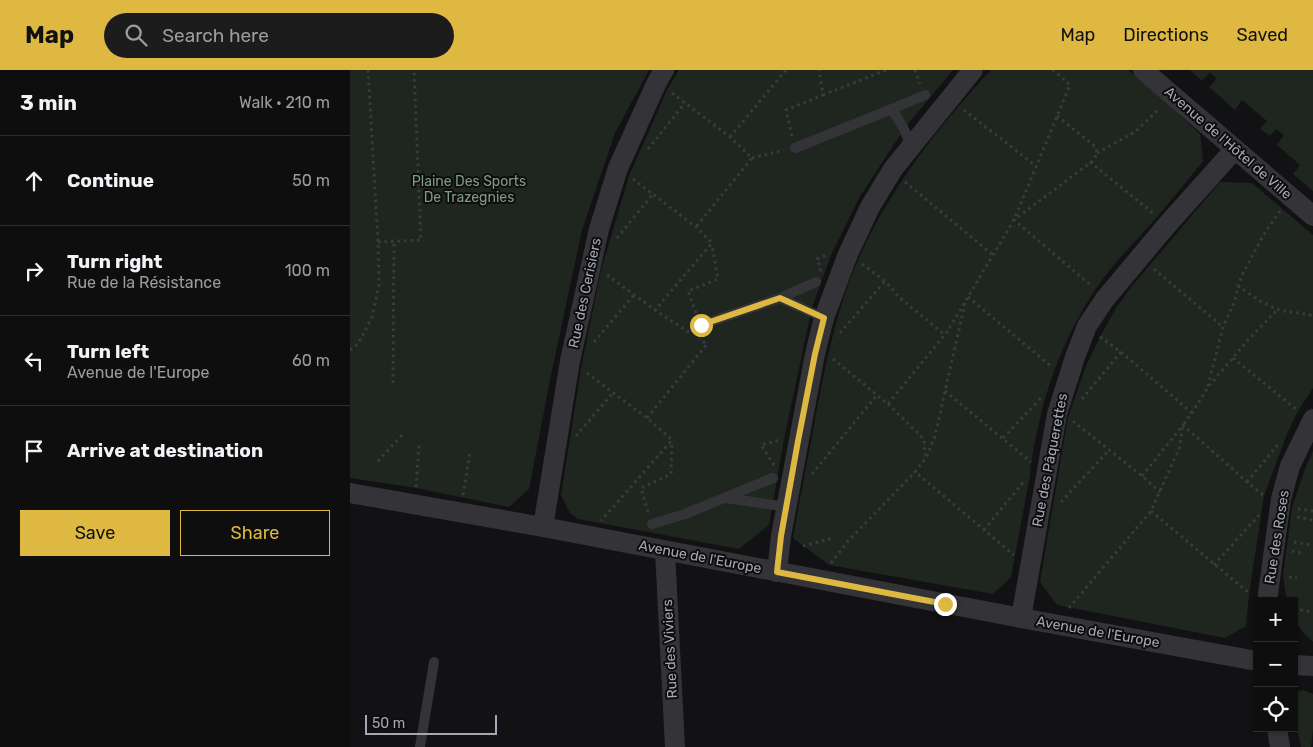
<!DOCTYPE html>
<html lang="en">
<head>
<meta charset="utf-8">
<style>
  :root { --surface:#0e0e0f; --page:#1c1c1d; --text:#f1f3f6; --muted:#9b9c9e; --line:#2e2e2f; --accent:#deb840 }
  body { margin:0; font-family:Rubik,sans-serif; background:var(--page); color:var(--text) }
  .controls { position:absolute; right:15px; bottom:15px; display:grid; overflow:hidden; border-radius:0px; box-shadow:0 1px 4px #0004 }
  .controls button { width:45px; height:45px; display:grid; place-items:center; padding:0; border:0; border-bottom:1px solid var(--line); background:var(--surface); color:var(--text); font:25px sans-serif }
  .scale { position:absolute; left:15px; bottom:12px; width:132px; box-sizing:border-box; padding-left:5px; border:2px solid #a5a8b3; border-top:0; font-size:14px; line-height:18px; white-space:nowrap; color:#a5a8b3; -webkit-text-stroke:4px #0d0d0e; paint-order:stroke }
  .stop { position:absolute; width:15px; height:15px; margin:-11px; border:4px solid #deb840; border-radius:50%; background:#fff }
  .stop.end { background:#deb840; border-color:#fff; box-shadow:0 1px 5px #0008 }
  .list { margin:0; padding:0; list-style:none }
  h2 { display:flex; justify-content:space-between; align-items:center; height:65px; margin:0; padding:0 20px; font-size:21px }
  h2 small { font-size:16px; font-weight:400; color:var(--muted) }
  .list li { display:grid; grid-template-columns:32px 1fr auto; gap:15px; align-items:center; box-sizing:border-box; height:90px; padding:0 20px; border-top:1px solid var(--line) }
  .list b { display:block; font-size:19px; white-space:nowrap }
  .list p { margin:0; font-size:16px; white-space:nowrap; color:var(--muted) }
  .list em { font-size:16px; font-style:normal; color:var(--muted) }
  .actions { display:flex; gap:10px; padding:15px 20px }
  .actions a { flex:1; padding:11px 0; border:1px solid var(--accent); border-radius:0px; text-align:center; font-size:18px; color:var(--accent) }
  .actions .main { background:var(--accent); color:#111 }
  .icon { flex:none; width:28px; height:28px; fill:none; stroke:currentColor; stroke-width:2; stroke-linecap:round; stroke-linejoin:round }
  .map { position:relative; flex:none; width:963px; height:677px; overflow:hidden }
  header { display:flex; align-items:center; gap:30px; box-sizing:border-box; height:70px; padding:0 25px; background:var(--accent); color:#111 }
  header strong { font-size:24px }
  nav { display:flex; gap:28px; margin-inline-start:auto; font-size:18px }
  .search { width:350px; height:45px; background:var(--page); display:flex; align-items:center; gap:12px; box-sizing:border-box; padding:0 18px; border-radius:28px; color:var(--muted); font-size:19px }
  main { display:flex }
  aside { flex:1; background:var(--surface) }
  .map>svg:first-child { display:block }
</style>
</head>
<body>
<header>
<strong>Map</strong>
<div class="search"><svg class="icon" aria-label="search" viewBox="0 0 24 24"><circle cx="10" cy="10" r="6"/><path d="M15 15l6 6"/></svg>Search here</div>
<nav><a>Map</a><a>Directions</a><a>Saved</a></nav>
</header>
<main>
<aside>
<h2>3 min<small>Walk · 210 m</small></h2>
<ul class="list">
<li><svg class="icon" aria-label="ahead" viewBox="0 0 24 24"><path d="M12 20V5M6 11l6-6 6 6"/></svg><div><b>Continue</b></div><em>50 m</em></li>
<li><svg class="icon" aria-label="right" viewBox="0 0 24 24"><path d="M7 20v-9h11M14 6l5 5-5 5"/></svg><div><b>Turn right</b><p>Rue de la Résistance</p></div><em>100 m</em></li>
<li><svg class="icon" aria-label="left" viewBox="0 0 24 24"><path d="M17 20v-9H6M10 6l-5 5 5 5"/></svg><div><b>Turn left</b><p>Avenue de l'Europe</p></div><em>60 m</em></li>
<li><svg class="icon" aria-label="arrive" viewBox="0 0 24 24"><path d="M6 21V4h12l-3 4 3 4H6"/></svg><div><b>Arrive at destination</b></div></li>
</ul>
<div class="actions"><a class="main">Save</a><a>Share</a></div>
</aside>
<div class="map">
<svg width="963" height="677" viewBox="0 0 963 677">
  <rect width="100%" height="100%" fill="#121214"/>
  <g fill="#1f2620">
    <path d="M0 0H299L265 63 232 160 201 305 179 419 159 437 66 418 0 408Z"/>
    <path d="M329 0H603L554 59 509 128 482 183 462 237 434 369 419 455 389 479 228 449 220 443 211 425 231 299 251 200 279 106 317 20Z"/>
    <path d="M641 0H778L816 32 850 64 853 91C838 110 822 129 807 147 786 171 763 193 745 220 720 258 700 304 690 349 686 367 681 386 680 405L661 507 643 524 479 495 443 468C450 428 458 389 465 349 473 308 481 267 494 227 521 143 581 64 641 0Z"/>
    <path d="M840 0H963V121L943 104 950 95 927 75 934 65 926 59 920 66 910 59 917 51 892 30 885 40 859 17 867 9 860 2 852 11Z"/>
    <path d="M870 112 902 113 963 165V318L948 341 937 364 914 426 899 524 896 556 875 568 707 535 690 512 718 347 736 296 750 267 766 238 782 216Z"/>
    <path d="M963 381V572C947 556 944 554 944 531H937L933 506 942 438 955 399Z"/>
    <path d="M953 620 963 624V659L961 677H951L944 645V623Z"/>
  </g>
  <g fill="none" stroke-linecap="round" stroke-linejoin="round">
    <g stroke="#3a3b3f" stroke-width="3" stroke-dasharray="2.5 4" stroke-linecap="butt">
      <path d="M565 0 570 14"/>
      <path d="M322 23 380 67 402 88 346 157"/>
      <path d="M473 25 536 0"/>
      <path d="M614 40 686 96"/>
      <path d="M707 46 746 77 747 83 744 90 664 150 743 217"/>
      <path d="M442 66 436 40 473 25 469 0"/>
      <path d="M380 67 436 0"/>
      <path d="M298 79 335 33"/>
      <path d="M747 83 785 62 810 38"/>
      <path d="M402 88 434 80"/>
      <path d="M740 92 804 144"/>
      <path d="M283 109 346 157 362 173 305 240"/>
      <path d="M555 112 643 185"/>
      <path d="M267 168 303 124"/>
      <path d="M28 172 71 170 64 0"/>
      <path d="M512 194 535 211 550 228 595 265"/>
      <path d="M804 199 873 257"/>
      <path d="M470 201 471 198 467 189 479 184"/>
      <path d="M257 205 305 240 340 263"/>
      <path d="M888 216C900 224 913 234 927 239 938 243 951 242 963 246"/>
      <path d="M618 227 702 297"/>
      <path d="M615 233 585 366 576 388 565 402 664 485"/>
      <path d="M346 243 338 221 368 209 362 174"/>
      <path d="M490 263 535 211"/>
      <path d="M750 267 771 282 842 343"/>
      <path d="M244 272 284 225"/>
      <path d="M0 280 8 274 22 247 29 215 28 172 18 0"/>
      <path d="M883 288 947 340"/>
      <path d="M483 289 538 334 597 262 664 150 720 15 703 0"/>
      <path d="M237 303 297 348 322 370 251 451"/>
      <path d="M43 313 44 171"/>
      <path d="M858 316 873 257 885 231 888 216 893 203 913 166 930 141"/>
      <path d="M595 321 681 392"/>
      <path d="M732 329 771 282"/>
      <path d="M538 334 574 369 575 385"/>
      <path d="M297 348 357 274 349 269"/>
      <path d="M723 351 792 406 810 422"/>
      <path d="M226 366 263 323"/>
      <path d="M653 368 692 327"/>
      <path d="M28 391 54 363"/>
      <path d="M424 395 411 375 430 370"/>
      <path d="M462 404 527 325"/>
      <path d="M792 406 833 355 897 412 913 425"/>
      <path d="M897 412 930 372"/>
      <path d="M66 417 69 375"/>
      <path d="M113 425 120 382"/>
      <path d="M711 432 759 380"/>
      <path d="M948 439 963 441"/>
      <path d="M801 441 900 524"/>
      <path d="M298 442 291 418 321 404 322 371"/>
      <path d="M947 447 963 450"/>
      <path d="M634 460 675 410"/>
      <path d="M944 472 961 475"/>
      <path d="M453 476 483 468"/>
      <path d="M942 481 951 483"/>
      <path d="M481 493 498 471 565 402"/>
      <path d="M864 495 909 445"/>
      <path d="M939 507 947 508"/>
      <path d="M719 538 801 441 829 379 833 355 842 343 858 317 898 270 928 239"/>
      <path d="M944 539 963 542"/>
    </g>
    <g stroke="#343438" stroke-width="10">
      <path d="M542 39 575 25"/>
      <path d="M445 78 542 39 554 59 561 77"/>
      <path d="M430 228 466 212"/>
      <path d="M351 255 430 228 474 248"/>
      <path d="M376 428 437 437"/>
      <path d="M302 454 335 444 423 408"/>
      <path d="M70 677 84 592"/>
    </g>
    <g stroke="#343438" stroke-width="20">
      <path d="M793 0 963 146"/>
      <path d="M0 423 193 457 671 548 907 591"/>
      <path d="M193 457 220 291 249 159 268 98 307 12 314 0"/>
      <path d="M315 481 325 677"/>
      <path d="M427 502 431 466 465 284 474 248 498 184 520 137 543 99 623 0"/>
      <path d="M917 531 931 429 940 396 963 349"/>
      <path d="M671 548 707 344 725 287 737 256 755 229 817 155 885 79"/>
      <path d="M944 595 963 596"/>
      <path d="M927 658 930 677"/>
    </g>
  </g>
  <g fill="none" stroke-linecap="round" stroke-linejoin="round">
    <path stroke="#deb840" stroke-width="6" d="M351 255 430 228 474 248 465 284 448 371 431 466 427 502 595 534"/>
  </g>
  <g text-anchor="middle" dominant-baseline="central" stroke-width="4" stroke-linejoin="round" paint-order="stroke">
    <g font-size="14" fill="#a5a8b3" stroke="#0d0d0e">
      <text transform="translate(878 73) rotate(41)">Avenue de l'Hôtel de Ville</text>
      <text transform="translate(235 223) rotate(-78)">Rue des Cerisiers</text>
      <text transform="translate(700 390) rotate(-79)">Rue des Pâquerettes</text>
      <text transform="translate(927 467) rotate(-81)">Rue des Roses</text>
      <text transform="translate(350 487) rotate(11)">Avenue de l'Europe</text>
      <text transform="translate(748 562) rotate(10)">Avenue de l'Europe</text>
      <text transform="translate(320 579) rotate(-93)">Rue des Viviers</text>
    </g>
    <g font-size="14" fill="#7e9c83" stroke="#0d0d0e">
      <text x="119" y="111">Plaine Des Sports<tspan x="119" dy="16">De Trazegnies</tspan></text>
    </g>
  </g>
</svg>
<div class="controls">
<button>+</button>
<button>−</button>
<button><svg class="icon" aria-label="locate" viewBox="0 0 24 24"><circle cx="12" cy="12" r="6"/><path d="M12 2v4M12 18v4M2 12h4M18 12h4"/></svg></button>
</div>
<div class="scale">50 m</div>
<div class="stop" style="left:351px;top:255px"></div>
<div class="stop end" style="left:595px;top:534px"></div>
</div>
</main>
</body>
</html>
